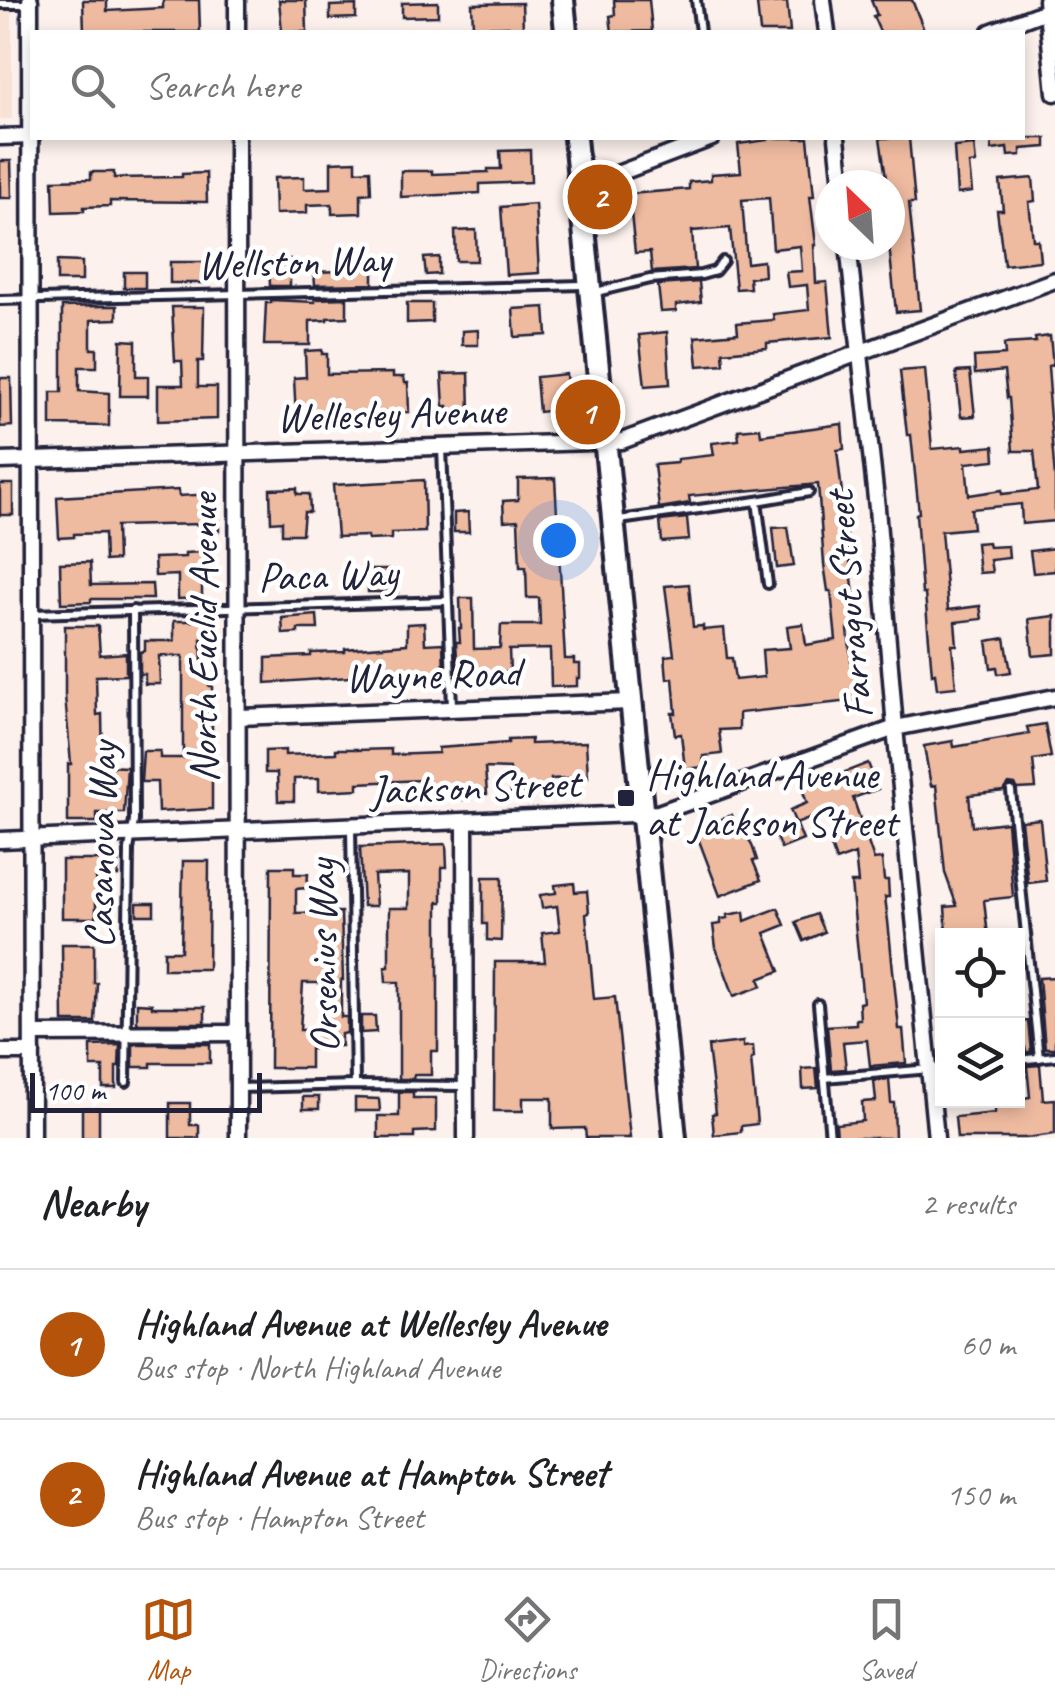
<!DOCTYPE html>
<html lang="en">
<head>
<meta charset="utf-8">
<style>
  :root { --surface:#fff; --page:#f2f2f2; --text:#202124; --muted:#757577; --line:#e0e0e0; --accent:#b45309 }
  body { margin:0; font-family:Caveat,sans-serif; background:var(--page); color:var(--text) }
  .controls { position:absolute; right:30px; bottom:30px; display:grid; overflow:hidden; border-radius:0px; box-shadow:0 5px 15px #0003 }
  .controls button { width:90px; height:90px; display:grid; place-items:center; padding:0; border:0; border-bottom:2px solid var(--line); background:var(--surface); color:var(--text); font:50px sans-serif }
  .compass { position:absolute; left:815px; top:170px; width:90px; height:90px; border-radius:50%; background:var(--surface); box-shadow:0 5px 15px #0003; rotate:335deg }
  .scale { position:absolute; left:30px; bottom:25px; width:232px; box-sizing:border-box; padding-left:10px; border:5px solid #22223b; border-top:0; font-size:28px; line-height:35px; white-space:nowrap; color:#22223b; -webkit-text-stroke:8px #fff; paint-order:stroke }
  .you { position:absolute; left:558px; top:540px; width:35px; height:35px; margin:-25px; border:8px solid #fff; border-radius:50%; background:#1a73e8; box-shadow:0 0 0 15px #1a73e833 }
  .badge { display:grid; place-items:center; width:65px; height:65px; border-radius:50%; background:var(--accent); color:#fff; font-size:32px; font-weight:700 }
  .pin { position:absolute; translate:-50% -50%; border:5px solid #fff; box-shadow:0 2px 10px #0006 }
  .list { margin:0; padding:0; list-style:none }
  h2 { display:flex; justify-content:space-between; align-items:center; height:130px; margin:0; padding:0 40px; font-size:42px }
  h2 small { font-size:32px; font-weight:400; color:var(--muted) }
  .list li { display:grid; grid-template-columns:65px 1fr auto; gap:30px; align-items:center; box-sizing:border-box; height:150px; padding:0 40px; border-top:2px solid var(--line) }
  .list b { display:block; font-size:38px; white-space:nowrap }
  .list p { margin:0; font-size:32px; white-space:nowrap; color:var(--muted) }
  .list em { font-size:32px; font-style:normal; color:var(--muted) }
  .icon { flex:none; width:55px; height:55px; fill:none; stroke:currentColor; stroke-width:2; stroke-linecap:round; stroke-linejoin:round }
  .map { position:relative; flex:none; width:1055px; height:1138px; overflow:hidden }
  .search { position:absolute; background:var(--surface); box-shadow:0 5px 15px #0003; left:30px; right:30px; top:30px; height:110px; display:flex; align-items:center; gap:25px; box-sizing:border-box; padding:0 35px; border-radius:0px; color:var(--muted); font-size:38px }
  .sheet { height:430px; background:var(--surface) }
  nav { display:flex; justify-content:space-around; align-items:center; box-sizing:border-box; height:140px; border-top:2px solid var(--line); background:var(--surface); font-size:28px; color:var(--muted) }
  nav a { display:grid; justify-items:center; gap:5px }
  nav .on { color:var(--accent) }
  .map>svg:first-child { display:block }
</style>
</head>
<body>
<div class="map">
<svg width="1055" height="1138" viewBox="0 0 1055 1138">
  <rect width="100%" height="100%" fill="#fcf1ec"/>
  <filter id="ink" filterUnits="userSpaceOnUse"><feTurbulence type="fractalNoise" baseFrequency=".01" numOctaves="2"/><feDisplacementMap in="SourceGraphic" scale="20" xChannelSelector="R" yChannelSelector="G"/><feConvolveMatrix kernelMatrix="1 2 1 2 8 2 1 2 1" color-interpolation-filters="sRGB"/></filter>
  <g filter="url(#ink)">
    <rect fill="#f8e1d5" x="0" y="0" width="12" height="119"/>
    <g fill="#efbba0" stroke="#22223b" stroke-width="2.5" fill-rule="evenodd">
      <path d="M83 0H107V11L163 8V0H199L200 32H84Z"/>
      <path d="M279 0H306L307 32H282Z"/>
      <path d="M614 0H649L652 31 612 32 610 16 615 15Z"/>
      <path d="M871 0H912L924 30 916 32H880L873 16 877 15Z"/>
      <path d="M438 2V16L402 17V3Z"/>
      <path d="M787 2 790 32H760L757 4Z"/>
      <path d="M522 3 523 30H508V26L473 27 472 4Z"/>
      <path d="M356 5V18L330 19V6Z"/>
      <path d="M768 138H808L814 196H810L816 245H814L816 283 827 282 832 337 767 343V348L723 352 724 364 698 366 695 337 738 333 737 323 774 320 773 314 809 310 807 285 788 287 786 272 802 271 800 246 773 249 769 198 742 200 747 263 763 261 764 276 749 278 750 288 736 289 730 228 692 231 695 269 652 272 650 252 635 253 629 194 689 189V182L711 180V174L741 172 738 144 768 140Z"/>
      <path d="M880 138H909L915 203H909L920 310 896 312 889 245 890 185H887Z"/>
      <path d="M991 138H1046V147L1021 149V155L1008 156 1007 148 992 150Z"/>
      <path d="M974 145 976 163 969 164 972 192 957 194 954 147Z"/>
      <path d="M530 150 531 182 480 184V193L401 197V171H432V174L488 172V169H501L500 151Z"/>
      <path d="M0 161H11L12 198H0Z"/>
      <path d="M356 161V171L370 170 371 193 361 194V213L332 214V204L307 205V213L275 214 274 178 304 177V189L331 188V162Z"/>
      <path d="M91 172H114V178L182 177V174L206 173 207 202 110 201V206L84 207V211L54 212 53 180 91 179Z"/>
      <path d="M1033 178 1035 201 1029 202 1033 240H1038L1040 261 1004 265 997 210H1003L1000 181Z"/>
      <path d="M535 204 539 273 506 275 501 207Z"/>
      <path d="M476 230 477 261H456L455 231Z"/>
      <path d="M439 257V274L426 275 424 258Z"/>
      <path d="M290 259V286H270L269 260Z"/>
      <path d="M57 261 82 262V281H57Z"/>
      <rect x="170" y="262" width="35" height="21"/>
      <path d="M373 265V284L315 285 314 272 341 271V266Z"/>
      <rect x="124" y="272" width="21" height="16"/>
      <path d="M699 282 701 302 676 305V311L661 312 658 285Z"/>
      <path d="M347 298V317L327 318V320L310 321V345H264L266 303H271V300L315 302V299Z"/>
      <path d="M407 303H432V322L407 323Z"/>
      <path d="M103 306H117V319L91 320V349H97V367H79V391L109 393V426L51 425V392H62V307Z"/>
      <path d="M172 307H204L203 361H198V387H217V419L158 421V385H183L182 361H175Z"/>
      <path d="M545 307 547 335 515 337 513 309Z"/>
      <path d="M478 330V345H462V331Z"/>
      <path d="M667 332 670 384 645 386 639 335Z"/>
      <path d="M1050 336 1053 365 1048 366 1050 394H1048L1055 478V521L1022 524 1021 504 971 509 973 528 941 531 948 610 980 606 982 619 955 622 957 645H952L956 687 937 689 935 673 932 674 925 594H922L916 514 919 513 911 435H907L900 371 925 369 932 449 964 446V449L994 446 995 460 966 463 969 495 1002 490V494L1038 490 1034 451H1013L1009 398H1007L1004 371 975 374 974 357 1005 355 1004 344 1036 342 1035 338Z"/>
      <path d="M121 340 136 341V376H148V396H120Z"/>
      <path d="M322 350V354H327V374L393 373V377H404L405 383H408L409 412 322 415V418L296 419 294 378 306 377 305 351Z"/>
      <path d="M970 371 975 416 961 417 956 372Z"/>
      <path d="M469 373 470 413 448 414V406H444L442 374Z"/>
      <path d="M566 374 569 409 539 412 536 377Z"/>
      <path d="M0 378H11L12 426 0 427Z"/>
      <path d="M842 424 844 449 837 450 858 629H848L852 670H857L861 700 739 713V729L719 730 722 754 703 756 704 767 685 769 681 734 675 735 672 713H676L673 678 667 679 665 656 674 655 665 586 689 584 693 627 703 626V630L724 628 727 658H732L735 680 764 677 762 650 790 648 787 626 803 624 806 645 836 640 831 591H828L824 564 818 484 689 496 690 503 659 508 654 465 677 463V459L714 455 712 443 739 440 738 430 760 428 761 435Z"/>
      <path d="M555 478 565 659H574V664H580V678H577V686L551 687 550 649 509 650 510 672 462 676V672L458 673 456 642H460L459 628H461L460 598H473L474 649 500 648 501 625H540L539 598H527L526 567H520L518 520 504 521 503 501 518 500V479Z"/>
      <path d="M424 480 425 532 391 533V539L368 540 367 536 337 537 333 485Z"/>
      <rect x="0" y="484" width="13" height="31"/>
      <path d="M297 488V494H309L310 512H304L302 534H282V521L271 522 270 489Z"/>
      <path d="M178 490 179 496 213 494V499H218L219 531H201V524L116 526 117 560 105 561 104 533 74 534V537L59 538 57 497Z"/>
      <path d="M468 512 469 532H454V513Z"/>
      <path d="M687 518 689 540 662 542 660 521Z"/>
      <path d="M788 527 794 566 777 568 773 528Z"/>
      <path d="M988 542 989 547 1008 546 1009 558 990 560 992 572 979 573 976 543Z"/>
      <path d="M1055 548V571L1033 573 1030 551Z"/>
      <path d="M202 552V598L178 599V575L155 576 154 558 185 557V553Z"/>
      <path d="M90 562 91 585 152 584 153 599H91V602L61 603 60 563Z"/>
      <rect x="368" y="570" width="30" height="22"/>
      <path d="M317 615 318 629H298V633L283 634 282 618Z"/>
      <path d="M1055 616V654L1033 656 1029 619Z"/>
      <path d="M174 621H211V638L201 639 202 660H209V686H212V809L158 812 157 782H141L143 751H160V758H183V656H159L160 684H145V674H140V652L145 651V641H174Z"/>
      <path d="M424 623 425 644 443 643 444 673 403 675V680L378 681 377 675 266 683V658L311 656V653L345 652V649L407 644V624Z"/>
      <path d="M65 626H98L100 655 126 653V675L96 676 97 715 102 714 103 766 127 767 124 813H97V822H68V764H71L65 696Z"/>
      <path d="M1005 638 1011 672 998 674 997 667 991 668 987 641Z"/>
      <path d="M1045 724 1051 757 1033 760 1036 788 1018 789 1015 785 1009 784 1004 791 969 795 972 826 1007 822 1013 897 984 900 988 936H947L945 907 957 906 945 873 936 785 931 786 924 746 953 741 954 747 1029 734 1027 727Z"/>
      <path d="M531 739V744L586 742 588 777 551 779V794H511L510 769 485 768 487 794 471 796V799L457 800 456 795 421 796V780L358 783V789L319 791V778L294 779V801H278L277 773H265V751L285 750V755L336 753V749H357V750L391 749V755L439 753 438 748 508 743V740Z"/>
      <path d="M868 763 878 789 853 798 874 860 882 859 884 880H888L889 897H885L888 921 899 1029H903L906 1063 870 1066 867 1040 843 1042 846 1069 831 1070 827 1026 856 1024V1019H860L859 1003 863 1002 851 883H858L855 854 836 861 830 843 837 841 827 812 796 824 790 810 807 803 802 789Z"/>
      <path d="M732 815 736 826 742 824 753 848 757 860 753 861 761 880 720 896 695 830Z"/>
      <path d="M1040 819 1046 881 1028 883 1021 821Z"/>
      <path d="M797 825 803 840 781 849 775 835Z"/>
      <path d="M446 844 447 867H442V902H438V1051H431V1075H414L413 1079H399V982H386L385 967H389V908H409V874L374 875 376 906H363L360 847Z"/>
      <path d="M62 860H118V876L96 877V918H62Z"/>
      <path d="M183 861H209L208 969H164V951H181Z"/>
      <path d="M271 867H294V874H308L307 888 296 889V913L341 912 343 980H341V1017H347V1033L341 1034V1046H313V1049H310V1068H270ZM303 983H326L327 1030H300Z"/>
      <path d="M483 877H502L501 941 487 940V924H483Z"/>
      <path d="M574 883 575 892 587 891 589 913 586 914 594 999 615 997 630 1138H586L585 1128 552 1129V1098H523V1111H494L495 962H545L542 933 560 931 557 906 542 908 540 895 556 893 555 885Z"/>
      <rect x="137" y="903" width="17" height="12"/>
      <path d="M778 908 785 925 765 933 780 971 759 979 762 986 734 996 716 948 713 925 721 924V919L728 918 727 915 744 912 745 921Z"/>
      <path d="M816 914 824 932 804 941 796 922Z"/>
      <path d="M62 944H94V983H97L95 1022H63Z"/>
      <path d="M1055 977V1048H1045L1039 978Z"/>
      <path d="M137 1003 152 1004V1007H205V1023H137Z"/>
      <path d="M361 1016H375L376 1032 361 1033Z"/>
      <path d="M1028 1021 1031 1052H1026L1025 1047 1018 1048V1022Z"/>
      <path d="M743 1042V1047L753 1046 754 1058 751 1059 757 1124 741 1126V1132L714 1135 712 1114 716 1113 708 1046Z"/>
      <path d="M136 1044H210V1063H151V1067H133V1045Z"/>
      <path d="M120 1045 119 1067H116V1088H103V1067H91V1046Z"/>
      <path d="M1040 1065 1043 1100 1055 1099V1134L1026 1138H957L955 1117 995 1113V1107L1011 1106 1010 1100 1030 1097 1027 1066Z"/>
      <path d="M816 1068 818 1088 803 1089 802 1069Z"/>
      <path d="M889 1079 891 1103H894L895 1138H837L836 1124 863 1121 862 1102 876 1101 874 1081Z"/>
      <path d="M399 1092H413V1098H436V1131L414 1132V1138H378V1116H399Z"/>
      <rect x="303" y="1097" width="16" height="12"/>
      <path d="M355 1098 379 1099 380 1111H355Z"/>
      <path d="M170 1103H190V1125H199V1138H170Z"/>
      <rect x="82" y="1108" width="17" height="30"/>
    </g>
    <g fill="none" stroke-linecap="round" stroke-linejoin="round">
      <defs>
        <g id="lane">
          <path d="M696 0 700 32"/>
          <path d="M0 4H29"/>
          <path d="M596 292 650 279 701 275 715 271 723 261"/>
          <path d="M0 300 583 285"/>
          <path d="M442 448 452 706"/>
          <path d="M757 501 768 584"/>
          <path d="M619 520 757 501 809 492"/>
          <path d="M32 614 447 601"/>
          <path d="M1011 791 1039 1058"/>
          <path d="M351 827 355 1085"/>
          <path d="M818 1004 830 1138"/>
          <path d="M1018 1060 1055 1056"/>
          <path d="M824 1078 942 1068"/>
          <path d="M126 1082 129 850 134 821 133 610"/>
          <path d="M239 1088 355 1085 467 1086"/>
        </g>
        <g id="street">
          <path d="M30 0 32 1138"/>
          <path d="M237 0V32"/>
          <path d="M823 0 827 32"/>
          <path d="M1046 0 1055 93"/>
          <path d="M990 32 1054 8"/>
          <path d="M0 137 32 136"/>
          <path d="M237 138 238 1138"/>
          <path d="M837 138 842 185"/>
          <path d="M580 188 712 138"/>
          <path d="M848 245 877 508 895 728 936 1138"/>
          <path d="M0 461 622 441 1055 280"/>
          <path d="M238 717 630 702"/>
          <path d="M465 823 466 1138"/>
          <path d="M0 840 658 813 895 728 1055 697"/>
          <path d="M33 1034 238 1033"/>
          <path d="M0 1052H32"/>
        </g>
        <g id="secondary">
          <path d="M563 0 566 32"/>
          <path d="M575 138 675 1138"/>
        </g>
      </defs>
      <use href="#lane" stroke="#22223b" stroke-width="14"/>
      <use href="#street" stroke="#22223b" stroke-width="21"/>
      <use href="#secondary" stroke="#22223b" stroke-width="28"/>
      <use href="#lane" stroke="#fff" stroke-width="6"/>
      <use href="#street" stroke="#fff" stroke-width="14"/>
      <use href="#secondary" stroke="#fff" stroke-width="20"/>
    </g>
  </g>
  <rect fill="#22223b" stroke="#fff" stroke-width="4" x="616" y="788" width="20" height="20" rx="5"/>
  <g text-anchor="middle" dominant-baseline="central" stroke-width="9" stroke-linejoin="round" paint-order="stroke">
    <g font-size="42" fill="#22223b" stroke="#fff">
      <text transform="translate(294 262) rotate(-2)">Wellston Way</text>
      <text transform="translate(391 414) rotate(-2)">Wellesley Avenue</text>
      <text transform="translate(328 575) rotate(-2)">Paca Way</text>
      <text transform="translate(849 605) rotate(-95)">Farragut Street</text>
      <text transform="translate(203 638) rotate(-90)">North Euclid Avenue</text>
      <text transform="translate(433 675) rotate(-2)">Wayne Road</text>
      <text transform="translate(475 787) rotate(-2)">Jackson Street</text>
      <text transform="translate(101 845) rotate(-89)">Casanova Way</text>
      <text transform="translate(323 956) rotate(-91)">Orsenius Way</text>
    </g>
    <g font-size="42" fill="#22223b" stroke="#fff" text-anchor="start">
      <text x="646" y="774">Highland Avenue<tspan x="646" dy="48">at Jackson Street</tspan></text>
    </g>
  </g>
</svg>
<div class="controls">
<button><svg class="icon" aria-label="locate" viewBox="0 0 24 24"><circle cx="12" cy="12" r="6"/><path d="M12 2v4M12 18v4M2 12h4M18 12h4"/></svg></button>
<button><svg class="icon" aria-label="layers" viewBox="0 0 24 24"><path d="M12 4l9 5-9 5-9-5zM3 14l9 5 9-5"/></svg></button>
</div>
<svg class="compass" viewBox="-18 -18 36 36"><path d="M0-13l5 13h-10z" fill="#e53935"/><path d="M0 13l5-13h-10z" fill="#757577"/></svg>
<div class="scale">100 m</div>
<div class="you"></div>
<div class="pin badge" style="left:588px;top:412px">1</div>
<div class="pin badge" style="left:600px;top:197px">2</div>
<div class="search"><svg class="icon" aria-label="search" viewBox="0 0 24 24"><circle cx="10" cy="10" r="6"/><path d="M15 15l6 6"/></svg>Search here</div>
</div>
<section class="sheet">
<h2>Nearby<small>2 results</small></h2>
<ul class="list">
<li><span class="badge">1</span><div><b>Highland Avenue at Wellesley Avenue</b><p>Bus stop · North Highland Avenue</p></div><em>60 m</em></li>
<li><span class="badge">2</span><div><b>Highland Avenue at Hampton Street</b><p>Bus stop · Hampton Street</p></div><em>150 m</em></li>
</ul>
</section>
<nav>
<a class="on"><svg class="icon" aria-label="map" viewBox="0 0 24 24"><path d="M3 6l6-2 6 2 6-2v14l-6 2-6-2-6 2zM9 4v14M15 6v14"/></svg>Map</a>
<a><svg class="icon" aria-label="directions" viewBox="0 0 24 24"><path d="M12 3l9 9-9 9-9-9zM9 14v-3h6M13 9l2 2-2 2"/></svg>Directions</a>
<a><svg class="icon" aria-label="saved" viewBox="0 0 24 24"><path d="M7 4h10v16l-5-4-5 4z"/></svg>Saved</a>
</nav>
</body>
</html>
